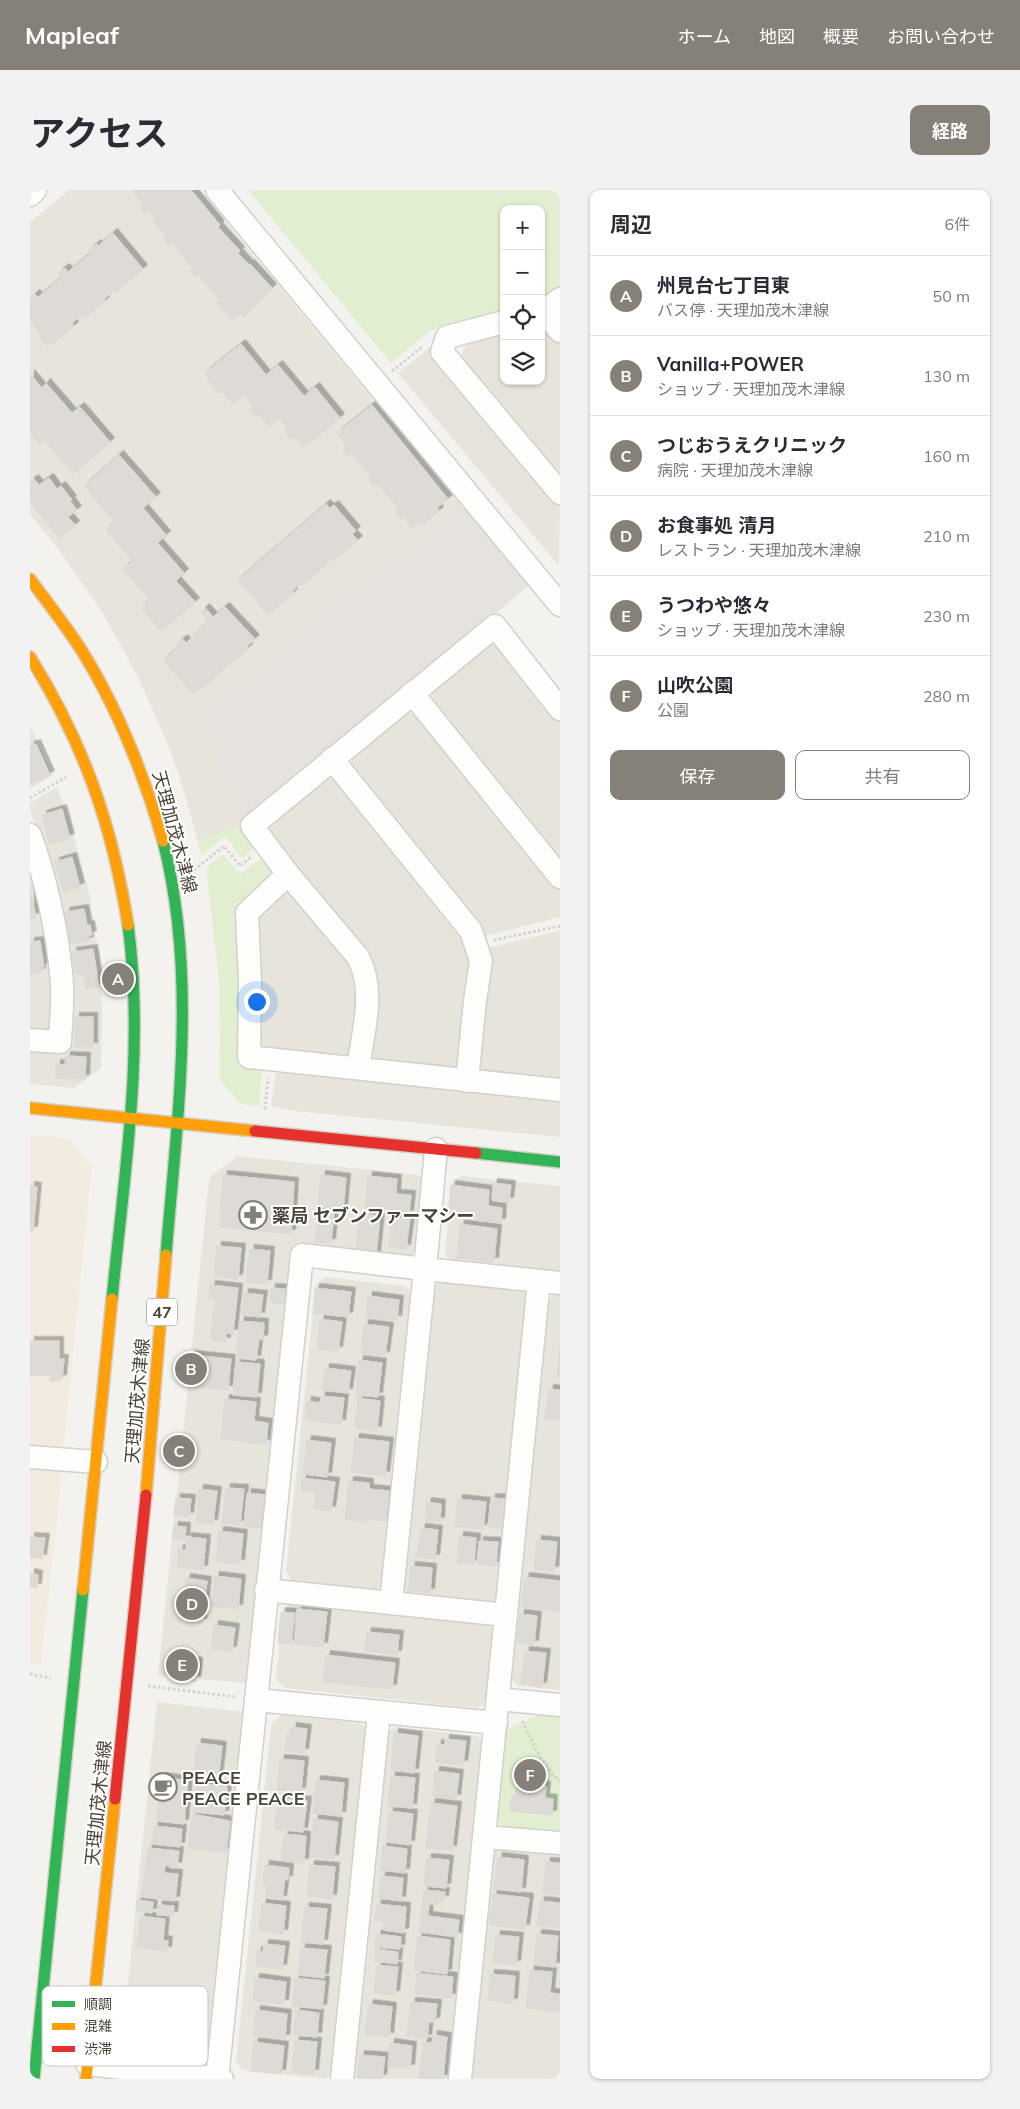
<!DOCTYPE html>
<html lang="ja">
<head>
<meta charset="utf-8">
<style>
  :root { --surface:#fff; --page:#f2f2f3; --text:#2b2b33; --muted:#7c7c81; --line:#e1e1e2; --accent:#868178 }
  body { margin:0; font-family:Mulish,"Noto Sans JP",sans-serif; background:var(--page); color:var(--text) }
  .controls { position:absolute; right:15px; top:15px; display:grid; overflow:hidden; border-radius:10px; box-shadow:0 1px 4px #0004 }
  .controls button { width:45px; height:45px; display:grid; place-items:center; padding:0; border:0; border-bottom:1px solid var(--line); background:var(--surface); color:var(--text); font:25px sans-serif }
  .you { position:absolute; left:226px; top:811px; width:18px; height:18px; margin:-12px; border:4px solid #fff; border-radius:50%; background:#1a73e8; box-shadow:0 0 0 8px #1a73e833 }
  .badge { display:grid; place-items:center; width:32px; height:32px; border-radius:50%; background:var(--accent); color:#fff; font-size:16px; font-weight:700 }
  .pin { position:absolute; translate:-50% -50%; border:2px solid #fff; box-shadow:0 1px 5px #0006 }
  .list { margin:0; padding:0; list-style:none }
  h2 { display:flex; justify-content:space-between; align-items:center; height:65px; margin:0; padding:0 20px; font-size:21px }
  h2 small { font-size:16px; font-weight:400; color:var(--muted) }
  .list li { display:grid; grid-template-columns:32px 1fr auto; gap:15px; align-items:center; box-sizing:border-box; height:80px; padding:0 20px; border-top:1px solid var(--line) }
  .list b { display:block; font-size:19px; white-space:nowrap }
  .list p { margin:0; font-size:16px; white-space:nowrap; color:var(--muted) }
  .list em { font-size:16px; font-style:normal; color:var(--muted) }
  .actions { display:flex; gap:10px; padding:15px 20px }
  .actions a { flex:1; padding:11px 0; border:1px solid var(--accent); border-radius:10px; text-align:center; font-size:18px; color:var(--accent) }
  .actions .main { background:var(--accent); color:#fff }
  .icon { flex:none; width:28px; height:28px; fill:none; stroke:currentColor; stroke-width:2; stroke-linecap:round; stroke-linejoin:round }
  .map { position:relative; flex:none; width:530px; height:1889px; overflow:hidden; border-radius:10px }
  header { display:flex; align-items:center; gap:30px; box-sizing:border-box; height:70px; padding:0 25px; background:var(--accent); color:#fff }
  header strong { font-size:24px }
  nav { display:flex; gap:28px; margin-inline-start:auto; font-size:18px }
  .intro { display:flex; align-items:center; justify-content:space-between; box-sizing:border-box; height:120px; padding:0 30px }
  h1 { margin:0; font-size:35px }
  .button { padding:12px 22px; border-radius:10px; background:var(--accent); color:#fff; font-size:18px; font-weight:700 }
  main { display:flex; gap:30px; padding:0 30px }
  aside { flex:1; background:var(--surface); border-radius:10px; box-shadow:0 1px 4px #0004 }
  .map>svg:first-child { display:block }
</style>
</head>
<body>
<header>
<strong>Mapleaf</strong>
<nav><a>ホーム</a><a>地図</a><a>概要</a><a>お問い合わせ</a></nav>
</header>
<div class="intro"><h1>アクセス</h1><a class="button">経路</a></div>
<main>
<div class="map">
<svg width="530" height="1889" viewBox="0 0 530 1889">
  <defs>
    <filter id="shadow"><feDropShadow dx="4.5" dy="-4.5" stdDeviation="0" flood-color="#0004"/></filter>
  </defs>
  <rect width="100%" height="100%" fill="#f4f2ee"/>
  <g fill="#e7e4dc">
    <path d="M39 0H169L498 396 209 636 168 651 150 588 136 550 108 487 74 425 29 360 0 324V32Z"/>
    <path d="M511 141 520 142 530 154V285L431 166 437 152 474 146V191H511Z"/>
    <path d="M401 156 530 312 529 376 368 183Z"/>
    <path d="M456 455H469L530 530V669L402 512 403 500Z"/>
    <path d="M375 523 387 524 530 700V727L455 746 450 736 322 579V565Z"/>
    <path d="M0 536 23 585 0 599Z"/>
    <path d="M294 588 306 590 436 749 441 771 431 869 422 880 349 874 342 865 348 798 239 644 241 632Z"/>
    <path d="M27 597 40 632 59 702 70 773 72 808 71 878 44 898 0 894V859L40 862 41 830 12 653 0 619V613Z"/>
    <path d="M0 674 6 695 19 765 23 835 15 842 0 841Z"/>
    <path d="M252 702 263 704 323 776 329 798 322 861 314 868 234 862 228 852V723Z"/>
    <path d="M530 740V891L456 882 450 875 460 768 458 758Z"/>
    <path d="M246 882 530 910V947L265 921 241 916Z"/>
    <path d="M208 966 390 985 395 994 386 1061 378 1068 266 1056 262 1058 218 1493 128 1486 179 990 181 986Z"/>
    <path d="M431 986 530 996V1083L422 1073 415 1065 422 992Z"/>
    <path d="M296 1087 375 1096 383 1104 352 1395 344 1402 262 1392 256 1381 286 1094Z"/>
    <path d="M412 1090 493 1099 499 1107 469 1407 461 1414 380 1406 372 1397 403 1097Z"/>
    <path d="M526 1102H530V1500L488 1496 479 1486 518 1110Z"/>
    <path d="M261 1412 457 1433 465 1441 457 1513 447 1518 255 1498 246 1490 252 1423Z"/>
    <path d="M127 1512 214 1522 180 1869 171 1877 96 1869 91 1859Z"/>
    <path d="M251 1525 329 1533 337 1539 303 1882 296 1889 213 1880 206 1873 240 1545 242 1533Z"/>
    <path d="M365 1537 447 1546 454 1553 419 1889H326L322 1884 358 1542Z"/>
    <path d="M471 1656 530 1662V1889H439L462 1663Z"/>
  </g>
  <g fill="#f3ebdf">
    <path d="M0 945 40 949 62 977 34 1253 26 1260 0 1257Z"/>
    <path d="M0 1274 25 1277 32 1285 11 1474 0 1473Z"/>
  </g>
  <g fill="#e1eecf">
    <path d="M218 0H530V102L511 116V19H474V128L401 140 361 173Z"/>
    <path d="M209 636 226 656 212 668 195 646 171 666 168 651Z"/>
    <path d="M193 664 210 684 233 667 241 676 240 687 208 715 211 773 208 876 232 880 229 916 211 914 190 890 189 790 176 678Z"/>
    <path d="M508 1525 530 1527V1644L472 1638 465 1629 473 1541Z"/>
  </g>
  <path fill="#e6e3df" d="M435 319 498 396 209 636 182 549 167 530 366 363 372 370Z"/>
  <g fill="#dedbd6" stroke="#dcd9d4" filter="url(#shadow)">
    <path d="M104 0H161L190 35 188 37 210 61 208 63 219 75 220 74 242 98 214 126 211 123 202 131 187 113 190 110 168 85 166 87 160 81 163 78 142 53 139 56 133 50 137 47 124 33 126 31 118 21 115 24 109 17 113 13 102 1Z"/>
    <path d="M83 43 113 79 85 103 83 101 74 109 75 111 53 129 51 126 42 133 44 136 24 153 23 151 17 156 9 146 11 144 0 131V109L5 104 8 107 32 87 28 83 35 78 38 82 62 62 59 60 67 54 68 56Z"/>
    <path d="M211 154 236 185 248 175 274 206 285 197 310 228 273 258 264 247 261 249 255 242 258 239 250 228 239 237 228 223 224 226 219 220 223 217 214 205 203 214 191 200 187 203 175 183Z"/>
    <path d="M0 184 12 198 16 193 42 223 50 217 80 252 43 284 14 249 9 253 0 243Z"/>
    <path d="M342 215 418 309 407 318 409 321 392 335 390 332 382 338 373 326 370 329 365 322 369 319 348 294 344 297 339 290 342 288 322 263 318 266 313 259 317 256 307 243Z"/>
    <path d="M89 265 126 307 113 318 136 345 128 353 154 383 146 391 165 412 131 441 111 418 120 410 93 379 103 371 76 340 85 332 54 296Z"/>
    <path d="M19 288 27 299 31 296 42 310 40 311 47 320 38 327 45 335 29 348 0 312V292L4 289 9 295Z"/>
    <path d="M296 314 300 318 304 315 326 341 322 344 328 350 303 371 301 368 272 396 270 394 262 401 263 403 238 425 208 390Z"/>
    <path d="M195 417 225 449 217 456 218 458 200 475 198 473 170 500 169 498 163 503 133 471 148 458 146 455 153 449 156 453 179 431 171 422 175 418 183 427Z"/>
    <path d="M6 554 20 585 0 594V556Z"/>
    <path d="M32 619 40 648 19 654 12 625Z"/>
    <path d="M42 667 50 697 34 702 25 672Z"/>
    <path d="M0 700 6 727 0 728Z"/>
    <path d="M54 719 57 735H60L62 745 58 746 59 751 41 754 35 722Z"/>
    <path d="M10 751 14 777H11V782L0 784V752Z"/>
    <path d="M63 759 69 797 56 799 54 783 46 784 42 762Z"/>
    <rect x="45" y="827" width="18" height="30"/>
    <path d="M36 866 56 867 55 889 26 888V874L35 875Z"/>
    <path d="M193 985 264 992 261 1044 190 1037Z"/>
    <path d="M291 985 316 988 313 1020 288 1017Z"/>
    <path d="M338 986 367 989 366 1004 381 1005 379 1025 335 1020Z"/>
    <path d="M463 993 481 995 479 1012 462 1010Z"/>
    <path d="M421 995 459 1000 458 1016 472 1018 471 1033 418 1027Z"/>
    <path d="M0 996 7 997 3 1041H0Z"/>
    <path d="M288 1021 304 1023 301 1053 285 1052Z"/>
    <path d="M330 1024 350 1026 346 1066 326 1064Z"/>
    <path d="M362 1027 380 1029 376 1059 359 1057Z"/>
    <path d="M430 1034 467 1039 464 1072 427 1068Z"/>
    <path d="M187 1056 211 1058 208 1089 184 1086Z"/>
    <path d="M220 1059 240 1061 237 1094 216 1092Z"/>
    <path d="M181 1095 208 1098 203 1144 196 1143V1152L181 1150 185 1109H179Z"/>
    <path d="M241 1098 256 1099 254 1114 240 1112Z"/>
    <path d="M285 1098 321 1102 318 1127 283 1123Z"/>
    <path d="M214 1103 233 1105 230 1127 212 1125Z"/>
    <path d="M338 1106 369 1110 367 1130 336 1127Z"/>
    <path d="M290 1129 312 1132 308 1161 287 1159Z"/>
    <path d="M210 1131 234 1133 233 1150 229 1149 226 1170 206 1168Z"/>
    <path d="M334 1134 359 1137 355 1166 331 1163Z"/>
    <path d="M0 1151H29V1169H34L32 1189 20 1192V1185L0 1186Z"/>
    <path d="M530 1157V1187L527 1186Z"/>
    <path d="M161 1165 201 1169 198 1200 158 1196Z"/>
    <path d="M329 1170 352 1173 348 1207 326 1205Z"/>
    <path d="M206 1172 230 1174 227 1207 203 1205Z"/>
    <path d="M295 1178 321 1181 318 1203 292 1200Z"/>
    <path d="M519 1199 530 1200V1230L515 1229Z"/>
    <path d="M291 1206 314 1208 311 1234 275 1230 277 1211 290 1213Z"/>
    <path d="M328 1208 350 1211 347 1241 325 1238Z"/>
    <path d="M195 1209 226 1212 224 1231 238 1233 236 1254 191 1249Z"/>
    <path d="M325 1248 359 1252 355 1286 321 1282Z"/>
    <path d="M277 1250 301 1253 297 1287 273 1284Z"/>
    <path d="M272 1288 305 1292 301 1321 284 1319 286 1302 271 1300Z"/>
    <path d="M319 1291 339 1293V1299L359 1301 356 1331 335 1329V1332L315 1329Z"/>
    <path d="M196 1298 214 1299 210 1335 192 1333Z"/>
    <path d="M169 1299 187 1301 183 1334 166 1332Z"/>
    <path d="M217 1303 235 1305 231 1338 214 1336Z"/>
    <path d="M146 1308 161 1309 159 1327 144 1325Z"/>
    <path d="M461 1308 476 1309 472 1339 458 1337Z"/>
    <path d="M428 1309 456 1312 453 1339 425 1336Z"/>
    <path d="M397 1312 411 1314 410 1332 395 1331Z"/>
    <path d="M144 1336 156 1337 155 1350 142 1348Z"/>
    <path d="M391 1338 408 1340 405 1369 387 1367Z"/>
    <path d="M189 1341 213 1344 210 1374 186 1371Z"/>
    <path d="M429 1346 446 1348 444 1375 427 1373Z"/>
    <path d="M0 1347 15 1348 12 1369 0 1367Z"/>
    <path d="M157 1347 176 1349 173 1380 147 1377 149 1359 156 1360Z"/>
    <path d="M507 1350 527 1352 524 1381 504 1379Z"/>
    <path d="M449 1351 468 1352 466 1376 447 1374Z"/>
    <path d="M381 1376 402 1378 400 1403 378 1400Z"/>
    <path d="M0 1383 8 1385 7 1398 0 1397Z"/>
    <path d="M185 1386 211 1389 208 1419 182 1416Z"/>
    <path d="M495 1387 530 1391V1421L491 1417Z"/>
    <path d="M156 1388 177 1391 172 1433 156 1432 157 1419H153Z"/>
    <path d="M267 1419 297 1422 293 1457 264 1454Z"/>
    <path d="M251 1422 265 1423 261 1454 248 1453Z"/>
    <path d="M490 1424 507 1426 504 1455 487 1453Z"/>
    <path d="M184 1435 205 1438 202 1461 182 1459Z"/>
    <path d="M337 1442 369 1445 367 1465 335 1461Z"/>
    <path d="M495 1461 516 1463 512 1497 491 1494Z"/>
    <path d="M296 1465 365 1473 362 1499 293 1492Z"/>
    <path d="M144 1469 168 1472 166 1491 142 1488Z"/>
    <path d="M262 1537 277 1539 274 1563 255 1561 257 1544 261 1545Z"/>
    <path d="M364 1543 388 1546 384 1583 361 1580Z"/>
    <path d="M415 1549 436 1551 433 1575 406 1572 407 1554 415 1555Z"/>
    <path d="M167 1553 192 1556 188 1590 164 1587Z"/>
    <path d="M250 1569 274 1571 271 1602 247 1600Z"/>
    <path d="M405 1581 429 1584 426 1609 403 1606Z"/>
    <path d="M361 1586 385 1588 382 1618 358 1616Z"/>
    <path d="M131 1587 158 1591 154 1634 127 1631Z"/>
    <path d="M286 1590 314 1593 311 1626 283 1623Z"/>
    <path d="M488 1592 516 1596 515 1608 523 1609 522 1625 480 1621 482 1605H486Z"/>
    <path d="M166 1593 197 1597 194 1625 163 1622Z"/>
    <path d="M248 1608 277 1611 273 1642 245 1639Z"/>
    <path d="M401 1613 427 1616 422 1660 396 1658Z"/>
    <path d="M359 1621 383 1624 380 1655 356 1652Z"/>
    <path d="M162 1624 200 1631 196 1663 158 1658Z"/>
    <path d="M284 1629 308 1632 304 1669 280 1667Z"/>
    <path d="M124 1636 152 1639 150 1657 122 1654Z"/>
    <path d="M254 1644 276 1646 274 1673 251 1670Z"/>
    <path d="M353 1656 377 1659 375 1683 350 1680Z"/>
    <path d="M118 1658 149 1661 147 1677 135 1675 134 1683 148 1684 145 1711 111 1707Z"/>
    <path d="M468 1667 494 1670 491 1702 464 1699Z"/>
    <path d="M397 1668 419 1670 416 1698 394 1696Z"/>
    <path d="M516 1672 530 1673V1705L513 1703Z"/>
    <path d="M235 1675 259 1678 258 1690 255 1689 252 1710 236 1708 237 1694H233Z"/>
    <path d="M280 1675 305 1677 302 1709 277 1706Z"/>
    <path d="M351 1686 373 1688 371 1711 349 1708Z"/>
    <path d="M394 1700 415 1702 414 1710H407V1715L399 1714 398 1726 429 1730 427 1747 389 1742Z"/>
    <path d="M463 1704 499 1708 495 1739 460 1735Z"/>
    <path d="M107 1710 123 1712 122 1723 106 1721Z"/>
    <path d="M510 1711 530 1713V1738L507 1736Z"/>
    <path d="M232 1713 256 1716 253 1744 229 1741Z"/>
    <path d="M347 1714 376 1717 374 1743 353 1740 354 1731 345 1730Z"/>
    <path d="M128 1715 144 1716 143 1726 127 1725Z"/>
    <path d="M275 1717 297 1719 293 1754 271 1752Z"/>
    <path d="M111 1726 135 1729 133 1750 138 1751 137 1761 107 1757Z"/>
    <path d="M347 1744 371 1747 370 1759 345 1757Z"/>
    <path d="M507 1744 528 1746 525 1777 504 1775Z"/>
    <path d="M466 1745 489 1747 486 1775 463 1773Z"/>
    <path d="M388 1746 420 1750 417 1784 384 1780Z"/>
    <path d="M234 1754 255 1756 252 1779 226 1776 227 1761 233 1762Z"/>
    <path d="M271 1758 297 1760 294 1788 268 1785Z"/>
    <path d="M346 1759 368 1762 367 1774 345 1771Z"/>
    <path d="M347 1775 368 1777 365 1805 344 1803Z"/>
    <path d="M500 1780 522 1782 520 1803 530 1804V1822L496 1818Z"/>
    <path d="M387 1783 423 1787 421 1808 385 1804Z"/>
    <path d="M460 1784 485 1786 483 1813 458 1810Z"/>
    <path d="M225 1788 256 1792 254 1814 223 1811Z"/>
    <path d="M265 1788 295 1791 292 1819 262 1816Z"/>
    <path d="M381 1812 407 1814 405 1832H399L397 1849 377 1846Z"/>
    <path d="M339 1814 362 1817 359 1847 335 1844Z"/>
    <path d="M226 1820 257 1824 255 1849 223 1846Z"/>
    <path d="M266 1820 289 1823 287 1847 263 1845Z"/>
    <path d="M403 1845 417 1847 413 1889H389L393 1852 402 1853Z"/>
    <path d="M265 1850 287 1852 284 1884 262 1882Z"/>
    <path d="M224 1852 254 1856 251 1884 221 1881Z"/>
    <path d="M360 1853 382 1856 380 1879 358 1876Z"/>
    <path d="M330 1865 355 1867 352 1889 327 1888Z"/>
  </g>
  <g fill="none" stroke-linecap="round" stroke-linejoin="round">
    <defs>
      <g id="street">
        <path d="M187 0 530 415"/>
        <path d="M0 5 5 0"/>
        <path d="M514 122 530 141"/>
        <path d="M511 123 530 109"/>
        <path d="M474 132 417 147 412 162 530 303"/>
        <path d="M382 503 530 687"/>
        <path d="M530 519 465 436 222 636 258 684 217 723 220 792 219 867 530 900"/>
        <path d="M302 569 441 741 451 771 445 811 437 891"/>
        <path d="M0 645C15 685 27 740 31 783 34 805 31 829 30 852L0 850"/>
        <path d="M258 684 328 767C346 801 333 842 328 878"/>
        <path d="M0 1267 66 1272"/>
        <path d="M236 1400 476 1425"/>
        <path d="M361 1413 395 1079 530 1093"/>
        <path d="M468 1509 530 1515"/>
        <path d="M226 1510 466 1533"/>
        <path d="M454 1647 530 1653"/>
        <path d="M57 1874 192 1889"/>
        <path d="M187 1889 272 1065 395 1079 406 959"/>
        <path d="M312 1889 349 1523"/>
        <path d="M430 1889 509 1091"/>
      </g>
      <g id="fast">
        <path d="M133 651C168 788 147 927 136 1065"/>
        <path d="M446 963 530 972"/>
        <path d="M82 1109C94 986 115 859 98 735"/>
        <path d="M4 1889 53 1400"/>
      </g>
      <g id="slow">
        <path d="M0 389C18 413 36 436 52 461 88 519 114 585 133 651"/>
        <path d="M0 467C54 554 82 634 98 735"/>
        <path d="M0 918 225 941"/>
        <path d="M116 1305 136 1065"/>
        <path d="M53 1400 82 1109"/>
        <path d="M56 1889 85 1609"/>
      </g>
      <g id="jam">
        <path d="M225 941 446 963"/>
        <path d="M85 1609 116 1305"/>
      </g>
    </defs>
    <use href="#street" stroke="#d2d0cb" stroke-width="25"/>
    <use href="#fast" stroke="#d3cfc5" stroke-width="14"/>
    <use href="#slow" stroke="#d3cfc5" stroke-width="14"/>
    <use href="#jam" stroke="#d3cfc5" stroke-width="14"/>
    <g stroke="#d3d2cc" stroke-width="3" stroke-dasharray="2.5 2.5" stroke-linecap="butt">
      <path d="M362 181 392 157"/>
      <path d="M0 608 36 587"/>
      <path d="M164 680 194 656 210 676 221 667"/>
      <path d="M464 750 530 736"/>
      <path d="M235 919 238 888"/>
      <path d="M0 1484 21 1488"/>
      <path d="M118 1496 207 1507"/>
      <path d="M492 1531C503 1553 511 1574 530 1591"/>
    </g>
    <use href="#street" stroke="#fdfdfc" stroke-width="22"/>
    <use href="#fast" stroke="#30b455" stroke-width="11"/>
    <use href="#slow" stroke="#ff9f0a" stroke-width="11"/>
    <use href="#jam" stroke="#e5322d" stroke-width="11"/>
  </g>
  <defs>
    <symbol id="pharmacy-ring" viewBox="-11 -11 22 22"><circle r="9.5" fill="#fff" stroke="#868178" stroke-width="1.5"/><path d="M-2-6h4v4h4v4h-4v4h-4v-4h-4v-4h4Z" fill="#868178"/></symbol>
    <symbol id="cafe-ring" viewBox="-11 -11 22 22"><circle r="9.5" fill="#fff" stroke="#868178" stroke-width="1.5"/><path d="M-5.5-4.5H6V0H3Q3 3.5 0 3.5H-2.5Q-5.5 3.5-5.5 0ZM3-3.2v2h1.7v-2ZM-6 4.5H4V6H-6Z" fill="#868178"/></symbol>
  </defs>
  <g fill-rule="evenodd">
    <use href="#pharmacy-ring" x="207" y="1009" width="32" height="32"/>
    <use href="#cafe-ring" x="117" y="1581" width="32" height="32"/>
  </g>
  <g text-anchor="middle" dominant-baseline="central" stroke-width="4" stroke-linejoin="round" paint-order="stroke">
    <rect fill="#fff" stroke="#817c74" stroke-width="1" x="117" y="1108.5" width="30" height="27" rx="4"/>
    <g font-size="16" font-weight="bold" fill="#4b4439">
      <text x="132" y="1122">47</text>
    </g>
    <g font-size="18" fill="#4b4439" stroke="#fff">
      <text transform="translate(145 642) rotate(75)">天理加茂木津線</text>
      <text transform="translate(107 1211) rotate(-85)">天理加茂木津線</text>
      <text transform="translate(68 1613) rotate(-84)">天理加茂木津線</text>
    </g>
    <g font-size="18" font-weight="bold" fill="#4b4439" stroke="#fff" text-anchor="start">
      <text x="242" y="1025">薬局 セブンファーマシー</text>
      <text x="152" y="1587">PEACE<tspan x="152" dy="21">PEACE PEACE</tspan></text>
    </g>
  </g>
  <rect x="12" y="1796" width="166" height="80" rx="8" fill="#fff" stroke="#c9c7c4" stroke-width="1"/>
  <rect x="22" y="1811" width="23" height="6" fill="#30b455"/>
  <rect x="22" y="1833" width="23" height="7" fill="#ff9f0a"/>
  <rect x="22" y="1856" width="23" height="6" fill="#e5322d"/>
  <g font-size="14" fill="#4b4439">
    <text x="54" y="1819">順調</text>
    <text x="54" y="1841">混雑</text>
    <text x="54" y="1864">渋滞</text>
  </g>
</svg>
<div class="controls">
<button>+</button>
<button>−</button>
<button><svg class="icon" aria-label="locate" viewBox="0 0 24 24"><circle cx="12" cy="12" r="6"/><path d="M12 2v4M12 18v4M2 12h4M18 12h4"/></svg></button>
<button><svg class="icon" aria-label="layers" viewBox="0 0 24 24"><path d="M12 4l9 5-9 5-9-5zM3 14l9 5 9-5"/></svg></button>
</div>
<div class="you"></div>
<div class="pin badge" style="left:88px;top:789px">A</div>
<div class="pin badge" style="left:161px;top:1179px">B</div>
<div class="pin badge" style="left:149px;top:1261px">C</div>
<div class="pin badge" style="left:162px;top:1414px">D</div>
<div class="pin badge" style="left:152px;top:1475px">E</div>
<div class="pin badge" style="left:500px;top:1585px">F</div>
</div>
<aside>
<h2>周辺<small>6件</small></h2>
<ul class="list">
<li><span class="badge">A</span><div><b>州見台七丁目東</b><p>バス停 · 天理加茂木津線</p></div><em>50 m</em></li>
<li><span class="badge">B</span><div><b>Vanilla+POWER</b><p>ショップ · 天理加茂木津線</p></div><em>130 m</em></li>
<li><span class="badge">C</span><div><b>つじおうえクリニック</b><p>病院 · 天理加茂木津線</p></div><em>160 m</em></li>
<li><span class="badge">D</span><div><b>お食事処 清月</b><p>レストラン · 天理加茂木津線</p></div><em>210 m</em></li>
<li><span class="badge">E</span><div><b>うつわや悠々</b><p>ショップ · 天理加茂木津線</p></div><em>230 m</em></li>
<li><span class="badge">F</span><div><b>山吹公園</b><p>公園</p></div><em>280 m</em></li>
</ul>
<div class="actions"><a class="main">保存</a><a>共有</a></div>
</aside>
</main>
</body>
</html>
